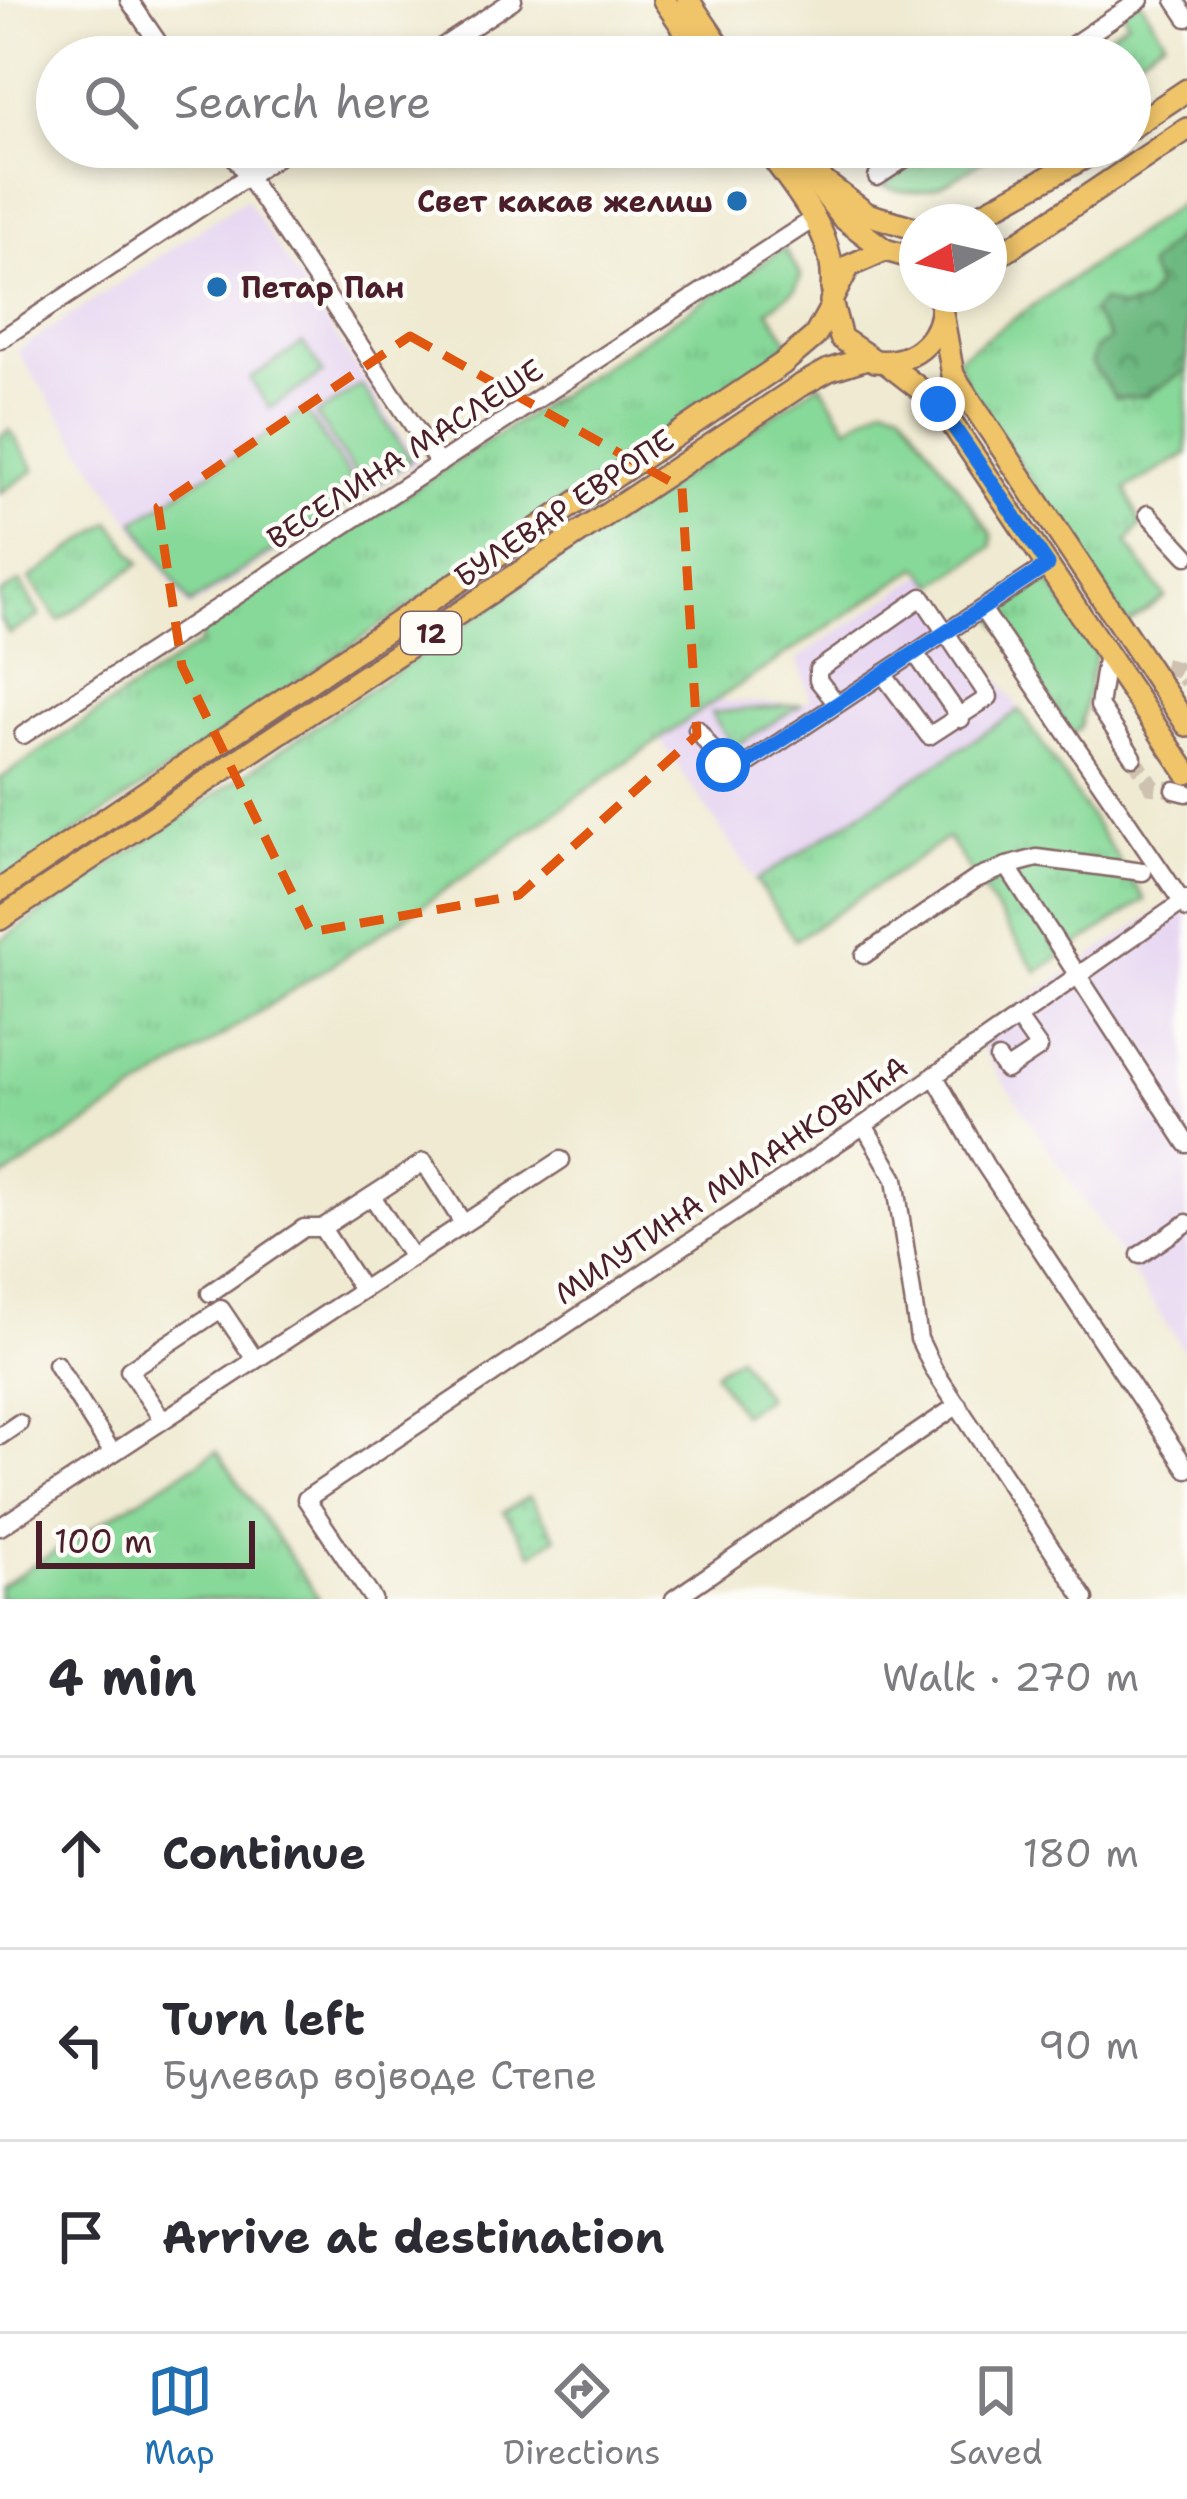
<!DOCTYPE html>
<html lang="en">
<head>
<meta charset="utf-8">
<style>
  :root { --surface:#fff; --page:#f2f2f3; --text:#2b2b33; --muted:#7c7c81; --line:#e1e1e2; --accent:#1f6fb2 }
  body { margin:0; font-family:"Shantell Sans",sans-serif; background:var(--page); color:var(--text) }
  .compass { position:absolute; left:899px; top:204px; width:108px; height:108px; border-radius:50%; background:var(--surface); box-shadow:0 6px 18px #0003; rotate:262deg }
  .scale { position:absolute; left:36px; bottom:30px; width:219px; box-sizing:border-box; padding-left:12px; border:6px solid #4a1f2b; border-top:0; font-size:33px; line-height:42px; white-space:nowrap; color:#4a1f2b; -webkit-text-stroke:9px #fdfcf7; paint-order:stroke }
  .stop { position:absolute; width:36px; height:36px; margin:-27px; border:9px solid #1a73e8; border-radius:50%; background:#fff }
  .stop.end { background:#1a73e8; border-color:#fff; box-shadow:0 3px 12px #0008 }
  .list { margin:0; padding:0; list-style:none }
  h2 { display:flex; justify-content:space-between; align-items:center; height:156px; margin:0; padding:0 48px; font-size:51px }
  h2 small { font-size:39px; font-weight:400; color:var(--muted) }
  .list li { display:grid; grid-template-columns:78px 1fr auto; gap:36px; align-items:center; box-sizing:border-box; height:192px; padding:0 48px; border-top:3px solid var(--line) }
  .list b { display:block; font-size:45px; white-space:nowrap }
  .list p { margin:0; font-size:39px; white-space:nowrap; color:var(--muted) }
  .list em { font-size:39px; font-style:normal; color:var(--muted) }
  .icon { flex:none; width:66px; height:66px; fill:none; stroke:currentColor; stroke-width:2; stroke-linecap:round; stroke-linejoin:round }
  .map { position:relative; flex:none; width:1187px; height:1599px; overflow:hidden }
  .search { position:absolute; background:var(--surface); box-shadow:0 6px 18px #0003; left:36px; right:36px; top:36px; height:132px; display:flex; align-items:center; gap:30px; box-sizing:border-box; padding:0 42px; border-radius:66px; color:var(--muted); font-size:45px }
  .sheet { height:732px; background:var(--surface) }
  nav { display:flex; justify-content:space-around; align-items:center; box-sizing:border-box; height:168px; border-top:3px solid var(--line); background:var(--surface); font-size:33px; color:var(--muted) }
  nav a { display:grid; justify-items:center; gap:6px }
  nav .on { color:var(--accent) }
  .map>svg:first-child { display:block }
</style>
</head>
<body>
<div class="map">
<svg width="1187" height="1599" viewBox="0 0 1187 1599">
  <defs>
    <pattern id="grass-tufts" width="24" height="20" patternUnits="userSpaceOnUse" patternTransform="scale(3)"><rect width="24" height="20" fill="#87d999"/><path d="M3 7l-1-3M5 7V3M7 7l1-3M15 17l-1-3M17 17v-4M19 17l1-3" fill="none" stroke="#76ba84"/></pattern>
    <pattern id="forest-crowns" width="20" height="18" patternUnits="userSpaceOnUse" patternTransform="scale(3)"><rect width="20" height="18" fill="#6db981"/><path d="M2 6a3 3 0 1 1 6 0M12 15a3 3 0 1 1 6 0" fill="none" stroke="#5c966a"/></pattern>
    <pattern id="park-dots" width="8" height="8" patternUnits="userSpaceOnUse" patternTransform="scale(3)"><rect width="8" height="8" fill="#87d999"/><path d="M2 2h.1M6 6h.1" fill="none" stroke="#76ba84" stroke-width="1.8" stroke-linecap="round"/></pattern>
  </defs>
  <rect width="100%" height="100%" fill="#fdfcf7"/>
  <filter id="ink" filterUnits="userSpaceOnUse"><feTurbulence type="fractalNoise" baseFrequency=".00833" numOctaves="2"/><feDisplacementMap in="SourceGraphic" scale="24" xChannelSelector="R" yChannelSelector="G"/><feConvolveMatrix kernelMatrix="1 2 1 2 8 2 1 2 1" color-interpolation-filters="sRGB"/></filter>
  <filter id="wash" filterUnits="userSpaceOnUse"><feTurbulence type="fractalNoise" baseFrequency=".004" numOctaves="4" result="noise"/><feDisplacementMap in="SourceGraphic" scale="48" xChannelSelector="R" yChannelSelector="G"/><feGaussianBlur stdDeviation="2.7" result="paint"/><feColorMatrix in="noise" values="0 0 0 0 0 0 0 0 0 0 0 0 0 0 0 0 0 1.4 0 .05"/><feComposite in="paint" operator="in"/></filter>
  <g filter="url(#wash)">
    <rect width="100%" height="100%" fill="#efead1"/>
    <g fill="#e5d3f1">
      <path d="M246 199 418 462 189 609 17 351Z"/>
      <path d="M926 573 1020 710 756 881 660 740 715 701 802 704 811 698 797 659Z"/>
      <path d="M1176 899 1187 915V1355L973 1036Z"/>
    </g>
    <g fill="url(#grass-tufts)" stroke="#687c62" stroke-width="3">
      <path d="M1140 0 1165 39 1130 62V57H1074L1128 21 1122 11Z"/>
      <path d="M940 147H1001C963 172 931 205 883 186Z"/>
      <path d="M1187 199V454L1126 489 1141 525 1127 543 1165 597 1127 624 967 385 957 358Z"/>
      <path d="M784 248 801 276 795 290 768 310 789 342 771 360 0 884V779L202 642 197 631Z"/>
      <path d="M820 383 848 427 884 404 902 409 992 534V547L935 585 919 567 703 709 416 910 0 1180V941Z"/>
      <path d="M10 430 35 470 0 493V436Z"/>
      <path d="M111 522 140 563 59 621 30 579Z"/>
      <path d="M1043 572 1096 652 1080 728 1072 734 989 610Z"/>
      <path d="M802 704 734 747 711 713Z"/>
      <path d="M1020 710 1145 900 1037 972 948 838 795 940 756 881Z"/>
      <path d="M217 1451 319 1599H0V1586Z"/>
    </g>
    <path fill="url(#forest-crowns)" stroke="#5c6c56" stroke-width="3" d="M1187 225V370L1146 396 1116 398 1091 363 1095 349 1110 339 1091 312 1102 301 1120 308 1144 304 1156 286 1148 266Z"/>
    <g fill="url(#park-dots)" stroke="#687c62" stroke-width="3">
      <path d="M20 582 40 616 9 634 0 619V594Z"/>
      <path d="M529 1496 556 1537 532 1554 504 1512Z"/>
    </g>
    <g fill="#87d999" stroke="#687c62" stroke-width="3">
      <path d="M303 343 323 373 270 408 250 379Z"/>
      <path d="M361 385 411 460 366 490 316 415Z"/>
      <path d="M305 410 361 494 190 604 135 522Z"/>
      <path d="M738 1356 766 1398 741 1414 714 1373Z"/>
    </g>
  </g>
  <g filter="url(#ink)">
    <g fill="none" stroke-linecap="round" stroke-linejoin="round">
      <g stroke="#cec1b0" stroke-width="16" stroke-dasharray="16 8" stroke-linecap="butt">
        <path d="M1164 666 1179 670 1187 682"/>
        <path d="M1133 757 1152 787 1175 790"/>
      </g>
      <defs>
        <g id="minor">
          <path d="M129 0 168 57"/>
          <path d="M1175 0 1187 18"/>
          <path d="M427 57 513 0"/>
          <path d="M1055 57 1140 0"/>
          <path d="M228 147 439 464"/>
          <path d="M877 177 922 147"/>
          <path d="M0 340 292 147"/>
          <path d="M1148 514 1187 556"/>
          <path d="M982 609 1187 909"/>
          <path d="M915 653 961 719"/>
          <path d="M1107 653 1099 706 1133 757"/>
          <path d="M837 704 818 680V670L922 597 989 697 929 736 883 674"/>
          <path d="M697 729 723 765 747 764 1048 565"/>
          <path d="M23 735 815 218"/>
          <path d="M1175 790 1187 793"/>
          <path d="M1007 866 1037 858 1143 872"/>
          <path d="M864 955 976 879 1007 866 1187 1144"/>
          <path d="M998 1059 1006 1070 1039 1048 1017 1017"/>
          <path d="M934 1075 985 1165 1187 1469"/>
          <path d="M864 1125 895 1179 919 1339 934 1370 1085 1599"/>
          <path d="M372 1196 411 1256"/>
          <path d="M1140 1255 1187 1223"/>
          <path d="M361 1288 322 1228 424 1162 463 1223"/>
          <path d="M210 1293 304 1228H322"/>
          <path d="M56 1364 112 1452"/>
          <path d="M162 1419 129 1370 221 1309 254 1358"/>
          <path d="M0 1436 19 1423"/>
          <path d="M0 1527 561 1160"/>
          <path d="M373 1599 306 1499 864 1125 1187 899"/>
          <path d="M674 1599 958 1405"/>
        </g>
        <g id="major">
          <path d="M664 0 703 57"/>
          <path d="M688 0 727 57"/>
          <path d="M1130 128 1187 90"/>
          <path d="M765 147C795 190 837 234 832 289"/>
          <path d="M788 147 843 218 885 250"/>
          <path d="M823 181 867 214 917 229"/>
          <path d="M967 222 1089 155"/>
          <path d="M917 259 885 250 849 266 831 301 841 338 875 361C917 365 946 335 941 294"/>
          <path d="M989 262 1187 129"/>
          <path d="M942 313 953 375 1187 725"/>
          <path d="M885 362 938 403 1187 773"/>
          <path d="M0 890 782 364 815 336 831 307"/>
          <path d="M0 919 798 387 829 370 867 358"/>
        </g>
      </defs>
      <use href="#minor" stroke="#846665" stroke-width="21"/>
      <use href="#major" stroke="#846665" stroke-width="26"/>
      <use href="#minor" stroke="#fff" stroke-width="16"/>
      <use href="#major" stroke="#f0c469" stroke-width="21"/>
    </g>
  </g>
  <g fill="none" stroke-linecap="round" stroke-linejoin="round" filter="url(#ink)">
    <path stroke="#1a73e8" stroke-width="15" d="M723 765 746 764 1048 565 938 404"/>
  </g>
  <path fill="none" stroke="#e0560e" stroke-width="9" stroke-dasharray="24 15" stroke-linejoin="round" d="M410 336 682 488 697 735 519 895 311 932 182 666 158 507Z"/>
  <g fill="#1f6fb2" stroke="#fdfcf7" stroke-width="4.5">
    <circle cx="737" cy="201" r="12"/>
    <circle cx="217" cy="287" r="12"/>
  </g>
  <g text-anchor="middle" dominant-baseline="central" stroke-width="9" stroke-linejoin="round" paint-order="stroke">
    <rect fill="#fdfcf7" stroke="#806168" stroke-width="3" x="401" y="612" width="60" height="42" rx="9"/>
    <g font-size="27" font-weight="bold" fill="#4a1f2b">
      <text x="431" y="633">12</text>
    </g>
    <g font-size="30" font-weight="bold" fill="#4a1f2b" stroke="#fdfcf7" text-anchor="end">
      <text x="713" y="201">Свет какав желиш</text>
      <text x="241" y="287" text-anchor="start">Петар Пан</text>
    </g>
    <g font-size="30" fill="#4a1f2b" stroke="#fdfcf7">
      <text transform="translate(405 454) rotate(-33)">ВЕСЕЛИНА МАСЛЕШЕ</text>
      <text transform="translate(564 508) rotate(-34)">БУЛЕВАР ЕВРОПЕ</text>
      <text transform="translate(731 1180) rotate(-34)">МИЛУТИНА МИЛАНКОВИЋА</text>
    </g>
  </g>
</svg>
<svg class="compass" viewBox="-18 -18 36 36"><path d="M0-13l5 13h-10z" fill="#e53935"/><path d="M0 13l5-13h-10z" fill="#7c7c81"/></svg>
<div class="scale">100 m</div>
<div class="stop" style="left:723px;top:765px"></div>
<div class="stop end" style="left:938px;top:404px"></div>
<div class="search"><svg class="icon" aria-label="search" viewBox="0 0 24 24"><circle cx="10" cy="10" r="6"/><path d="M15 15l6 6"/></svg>Search here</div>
</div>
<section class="sheet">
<h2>4 min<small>Walk · 270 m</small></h2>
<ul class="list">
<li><svg class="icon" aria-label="ahead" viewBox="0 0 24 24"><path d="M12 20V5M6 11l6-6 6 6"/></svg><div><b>Continue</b></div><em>180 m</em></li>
<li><svg class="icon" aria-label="left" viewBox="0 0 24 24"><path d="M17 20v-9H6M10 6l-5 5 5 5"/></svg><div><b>Turn left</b><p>Булевар војводе Степе</p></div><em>90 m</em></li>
<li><svg class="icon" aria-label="arrive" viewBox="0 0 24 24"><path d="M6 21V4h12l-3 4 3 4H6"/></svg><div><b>Arrive at destination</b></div></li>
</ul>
</section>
<nav>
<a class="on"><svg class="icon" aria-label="map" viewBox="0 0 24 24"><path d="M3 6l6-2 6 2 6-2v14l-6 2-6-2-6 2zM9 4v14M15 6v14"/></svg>Map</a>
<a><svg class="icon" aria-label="directions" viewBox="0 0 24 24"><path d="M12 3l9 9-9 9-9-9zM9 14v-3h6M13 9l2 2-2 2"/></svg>Directions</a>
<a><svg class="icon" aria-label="saved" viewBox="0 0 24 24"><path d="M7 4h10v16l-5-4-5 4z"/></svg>Saved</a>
</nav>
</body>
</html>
